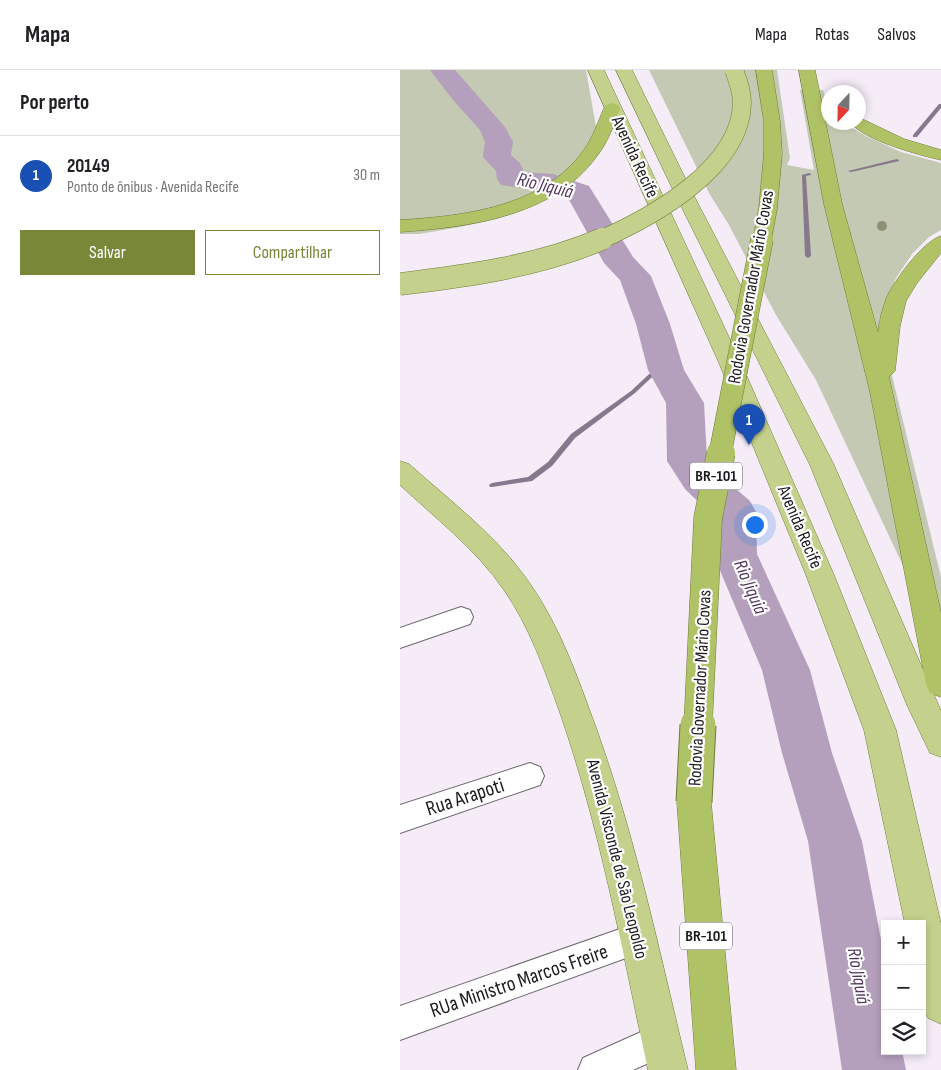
<!DOCTYPE html>
<html lang="pt">
<head>
<meta charset="utf-8">
<style>
  :root { --surface:#fff; --page:#f6f6f6; --text:#202124; --muted:#757577; --line:#e0e0e0; --accent:#788838 }
  body { margin:0; font-family:"Sofia Sans Condensed",sans-serif; background:var(--page); color:var(--text) }
  .controls { position:absolute; right:15px; bottom:15px; display:grid; overflow:hidden; border-radius:0px; box-shadow:0 2px 8px #0003 }
  .controls button { width:45px; height:45px; display:grid; place-items:center; padding:0; border:0; border-bottom:1px solid var(--line); background:var(--surface); color:var(--text); font:25px sans-serif }
  .compass { position:absolute; left:421px; top:15px; width:45px; height:45px; border-radius:50%; background:var(--surface); box-shadow:0 2px 8px #0003; rotate:202deg }
  .you { position:absolute; left:354px; top:454px; width:18px; height:18px; margin:-12px; border:4px solid #fff; border-radius:50%; background:#1a73e8; box-shadow:0 0 0 8px #1a73e833 }
  .badge { display:grid; place-items:center; width:32px; height:32px; border-radius:50%; background:var(--accent); color:#fff; font-size:16px; font-weight:700 }
  .pin { position:absolute; translate:-50% -41px; filter:drop-shadow(0 1px 2px #0008) }
  .pin::after { content:''; position:absolute; top:26px; width:18px; height:15px; background:inherit; clip-path:polygon(0 0,100% 0,50% 100%) }
  .list { margin:0; padding:0; list-style:none }
  h2 { display:flex; justify-content:space-between; align-items:center; height:65px; margin:0; padding:0 20px; font-size:21px }
  h2 small { font-size:16px; font-weight:400; color:var(--muted) }
  .list li { display:grid; grid-template-columns:32px 1fr auto; gap:15px; align-items:center; box-sizing:border-box; height:80px; padding:0 20px; border-top:1px solid var(--line) }
  .list b { display:block; font-size:19px; white-space:nowrap }
  .list p { margin:0; font-size:16px; white-space:nowrap; color:var(--muted) }
  .list em { font-size:16px; font-style:normal; color:var(--muted) }
  .actions { display:flex; gap:10px; padding:15px 20px }
  .actions a { flex:1; padding:11px 0; border:1px solid var(--accent); border-radius:0px; text-align:center; font-size:18px; color:var(--accent) }
  .actions .main { background:var(--accent); color:#fff }
  .icon { flex:none; width:28px; height:28px; fill:none; stroke:currentColor; stroke-width:2; stroke-linecap:round; stroke-linejoin:round }
  .map { position:relative; flex:none; width:541px; height:1000px; overflow:hidden }
  header { display:flex; align-items:center; gap:30px; box-sizing:border-box; height:70px; padding:0 25px; background:var(--surface); border-bottom:1px solid var(--line) }
  header strong { font-size:24px }
  nav { display:flex; gap:28px; margin-inline-start:auto; font-size:18px }
  main { display:flex }
  aside { flex:1; background:var(--surface) }
  .map>svg:first-child { display:block }
</style>
</head>
<body>
<header>
<strong>Mapa</strong>
<nav><a>Mapa</a><a>Rotas</a><a>Salvos</a></nav>
</header>
<main>
<aside>
<h2>Por perto<small></small></h2>
<ul class="list">
<li><span class="badge" style="background:#1a4fb4">1</span><div><b>20149</b><p>Ponto de ônibus · Avenida Recife</p></div><em>30 m</em></li>
</ul>
<div class="actions"><a class="main">Salvar</a><a>Compartilhar</a></div>
</aside>
<div class="map">
<svg width="541" height="1000" viewBox="0 0 541 1000">
  <rect width="100%" height="100%" fill="#f5ecf8"/>
  <g fill="#c3c9b2">
    <path d="M0 0H186L198 68 135 132 97 149 60 157 19 164H0Z"/>
    <path d="M249 0H377L390 88 387 95 414 100 400 20H423L428 39V52L444 53 466 66 501 82 541 93V160L529 167 512 184 496 208 479 252 541 507V577L416 310 376 245 329 155 309 123Z"/>
  </g>
  <g fill="none" stroke-linecap="round" stroke-linejoin="round">
    <g fill="#87788d" fill-rule="evenodd">
      <path d="M539 34H541V38L517 67H513V65Z"/>
      <path d="M497 89 499 90V91L456 101 450 102 448 101Z"/>
      <path d="M409 103 411 104V105L406 106 411 186 408 188 405 186 402 105Z"/>
      <path d="M264 291 267 293 266 294 235 323 175 368 152 396 132 411 92 417H90L89 415 92 413 128 407 148 392 171 364 231 321 262 292Z"/>
    </g>
    <path fill="#b4a0bc" fill-rule="evenodd" d="M30 0H55L105 57 113 72 111 85 120 93 124 102 153 104 189 116 233 187 251 206 270 254 284 300 304 333 307 389 313 399 350 431 356 442 357 484 410 600 432 683 462 771 485 890V981H502L506 1000H442L408 771 382 683 362 600 313 484 314 447 285 419 267 391 266 333 248 300 236 254 220 210 204 193 168 128 149 121 101 115 97 109 96 101 83 87 85 72 80 60 53 30Z"/>
    <defs>
      <g id="minor">
        <path d="M61 537 70 540 73 547 70 554 0 578V558Z"/>
        <path d="M130 693 140 697 144 706 140 715 0 763V735Z"/>
        <path d="M237 853 248 858 253 869 248 880 0 970V936Z"/>
        <path d="M261 953 273 958 278 970 273 982 233 1000H178L183 988Z"/>
      </g>
      <g id="primary">
        <path d="M188 0H204L341 293 434 505 496 660 541 854V954L528 948 522 936V854H505L464 660 406 505 319 293Z"/>
        <path d="M216 0H232L293 124 434 395 541 641V687L530 683 507 635 410 395 275 124Z"/>
        <path d="M0 391 9 394C48 429 92 462 123 504 153 544 171 589 188 636 233 754 258 877 288 1000H248C222 879 200 757 159 640 144 598 129 556 104 520 76 479 35 448 0 415Z"/>
      </g>
      <g id="trunk">
        <path d="M356 0H372L380 52 382 84 379 88 373 89 367 88 364 84V52Z"/>
        <path d="M399 0H415L442 134 478 263C479 252 482 240 486 229 493 212 523 171 541 166V183L517 213 506 231 500 256 495 301 489 307 541 543V627L530 623 526 614 470 322 424 134Z"/>
        <path d="M212 33 218 35 220 38C214 55 208 72 197 86 153 147 69 157 0 162V150C65 146 143 137 184 80 193 67 198 52 204 38L206 35Z"/>
        <path d="M458 47 504 69 541 80V90C519 85 463 70 450 52H458Z"/>
        <path d="M294 716 306 721 311 732 336 1000H296L277 732 282 721Z"/>
      </g>
    </defs>
    <use href="#minor" stroke="#6d6670" stroke-width="2"/>
    <use href="#primary" stroke="#707d34" stroke-width="1"/>
    <use href="#trunk" stroke="#707d34" stroke-width="1"/>
    <use href="#minor" fill="#fff" fill-rule="evenodd"/>
    <use href="#primary" fill="#c4d18c" fill-rule="evenodd"/>
    <use href="#trunk" fill="#b0c266" fill-rule="evenodd"/>
    <defs>
      <path id="primary-bridge-far1" d="M200 170C252 147 341 98 342 33 342 21 338 11 334 0"/>
      <path id="primary-bridge" d="M0 214C68 206 139 196 202 169"/>
      <path id="trunk-bridge-far3" d="M362 170 368 138 373 84"/>
      <path id="trunk-bridge-far2" d="M320 384 362 169"/>
      <path id="trunk-bridge-far1" d="M298 656 308 448 321 383"/>
      <path id="trunk-bridge" d="M294 732 298 655"/>
    </defs>
    <use href="#primary-bridge-far1" stroke="#707d34" stroke-width="19" stroke-linecap="butt"/>
    <use href="#primary-bridge" stroke="#707d34" stroke-width="23" stroke-linecap="butt"/>
    <use href="#trunk-bridge-far3" stroke="#707d34" stroke-width="19" stroke-linecap="butt"/>
    <use href="#trunk-bridge-far2" stroke="#707d34" stroke-width="23" stroke-linecap="butt"/>
    <use href="#trunk-bridge-far1" stroke="#707d34" stroke-width="29" stroke-linecap="butt"/>
    <use href="#trunk-bridge" stroke="#707d34" stroke-width="37" stroke-linecap="butt"/>
    <use href="#primary-bridge-far1" stroke="#c4d18c" stroke-width="18"/>
    <use href="#primary-bridge" stroke="#c4d18c" stroke-width="22"/>
    <use href="#trunk-bridge-far3" stroke="#b0c266" stroke-width="18"/>
    <use href="#trunk-bridge-far2" stroke="#b0c266" stroke-width="22"/>
    <use href="#trunk-bridge-far1" stroke="#b0c266" stroke-width="28"/>
    <use href="#trunk-bridge" stroke="#b0c266" stroke-width="35"/>
  </g>
  <circle fill="#8e9076" cx="482" cy="156" r="5"/>
  <g text-anchor="middle" dominant-baseline="central" stroke-width="4.5" stroke-linejoin="round" paint-order="stroke">
    <g fill="#fff" stroke="#615f62" stroke-width="1">
      <rect x="290" y="392.5" width="52" height="27" rx="4"/>
      <rect x="280" y="852.5" width="52" height="27" rx="4"/>
    </g>
    <g font-size="16" font-weight="bold" fill="#1d1a1f">
      <text x="316" y="406">BR-101</text>
      <text x="306" y="866">BR-101</text>
    </g>
    <g font-size="18" fill="#1d1a1f" stroke="#fff">
      <text transform="translate(235 87) rotate(65)">Avenida Recife</text>
      <text transform="translate(351 217) rotate(-80)">Rodovia Governador Mário Covas</text>
      <text transform="translate(400 457) rotate(67)">Avenida Recife</text>
      <text transform="translate(300 618) rotate(-87)">Rodovia Governador Mário Covas</text>
      <text transform="translate(217 789) rotate(76)">Avenida Visconde de São Leopoldo</text>
    </g>
    <g font-size="19" font-style="italic" fill="#53355e" stroke="#fff">
      <text transform="translate(145 116) rotate(14)">Rio Jiquiá</text>
      <text transform="translate(350 517) rotate(67)">Rio Jiquiá</text>
      <text transform="translate(458 906) rotate(80)">Rio Jiquiá</text>
    </g>
    <g font-size="21" fill="#1d1a1f" stroke="#fff">
      <text transform="translate(65 727) rotate(-18)">Rua Arapoti</text>
      <text transform="translate(119 911) rotate(-19)">RUa Ministro Marcos Freire</text>
    </g>
  </g>
</svg>
<div class="controls">
<button>+</button>
<button>−</button>
<button><svg class="icon" aria-label="layers" viewBox="0 0 24 24"><path d="M12 4l9 5-9 5-9-5zM3 14l9 5 9-5"/></svg></button>
</div>
<svg class="compass" viewBox="-18 -18 36 36"><path d="M0-13l5 13h-10z" fill="#e53935"/><path d="M0 13l5-13h-10z" fill="#757577"/></svg>
<div class="you"></div>
<div class="pin badge" style="left:349px;top:375px;background:#1a4fb4">1</div>
</div>
</main>
</body>
</html>
